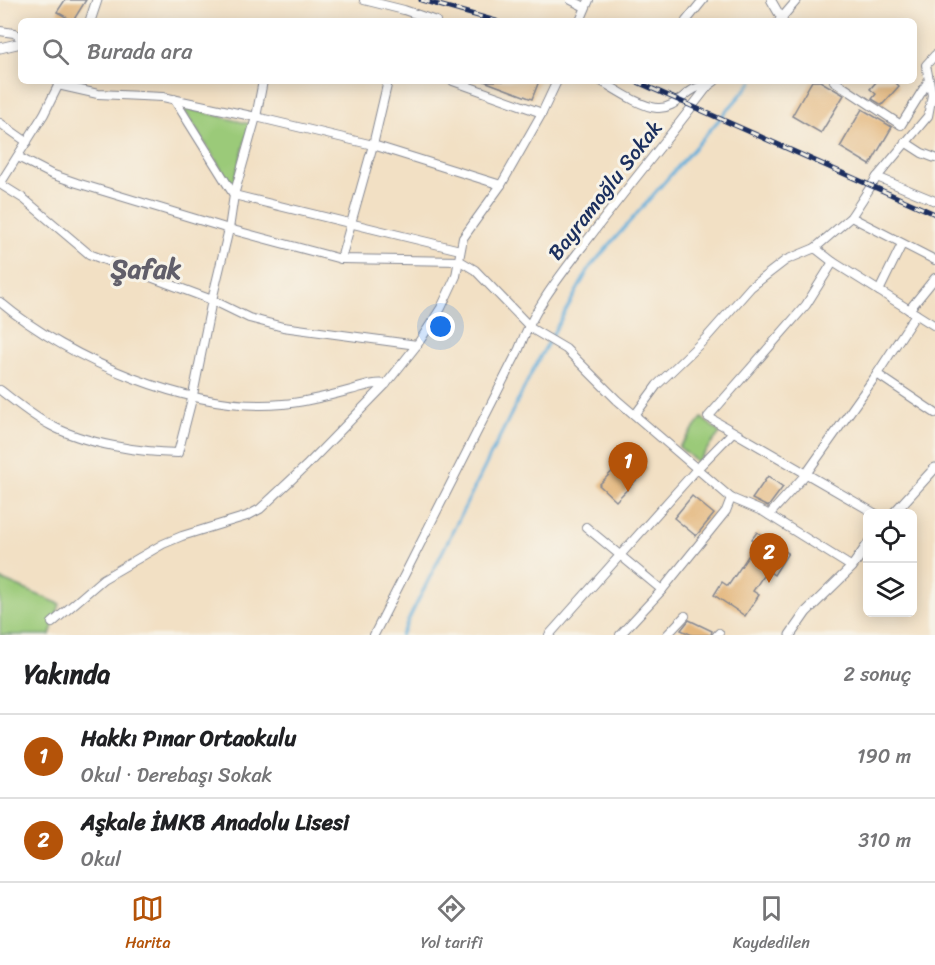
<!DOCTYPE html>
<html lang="tr">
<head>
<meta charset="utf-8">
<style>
  :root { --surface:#fff; --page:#f2f2f2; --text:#202124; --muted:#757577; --line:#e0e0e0; --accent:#b45309 }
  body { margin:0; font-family:Sriracha,sans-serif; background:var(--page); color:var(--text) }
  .controls { position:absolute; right:18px; bottom:18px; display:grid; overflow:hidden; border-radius:9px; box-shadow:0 3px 15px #0003 }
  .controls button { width:54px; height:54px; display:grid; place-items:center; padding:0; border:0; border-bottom:2px solid var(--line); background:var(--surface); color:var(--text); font:30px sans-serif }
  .you { position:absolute; left:441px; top:327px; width:21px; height:21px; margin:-15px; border:4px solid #fff; border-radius:50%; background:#1a73e8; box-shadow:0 0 0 9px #1a73e833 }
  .badge { display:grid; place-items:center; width:39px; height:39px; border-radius:50%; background:var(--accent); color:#fff; font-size:20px; font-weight:700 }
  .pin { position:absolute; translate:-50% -50px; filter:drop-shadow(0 2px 3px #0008) }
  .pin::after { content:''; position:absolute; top:32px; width:21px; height:18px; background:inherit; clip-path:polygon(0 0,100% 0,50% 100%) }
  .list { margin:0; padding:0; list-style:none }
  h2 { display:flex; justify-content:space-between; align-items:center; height:78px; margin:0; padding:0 24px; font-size:26px }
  h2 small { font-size:20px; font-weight:400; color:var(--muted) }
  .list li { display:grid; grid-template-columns:39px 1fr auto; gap:18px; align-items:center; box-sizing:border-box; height:84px; padding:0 24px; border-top:2px solid var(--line) }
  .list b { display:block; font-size:22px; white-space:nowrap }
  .list p { margin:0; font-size:20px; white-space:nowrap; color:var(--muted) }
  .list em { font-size:20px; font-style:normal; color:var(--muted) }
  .icon { flex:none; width:33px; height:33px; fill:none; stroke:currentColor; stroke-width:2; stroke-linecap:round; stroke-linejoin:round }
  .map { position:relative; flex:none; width:935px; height:635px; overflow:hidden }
  .search { position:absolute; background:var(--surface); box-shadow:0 3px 15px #0003; left:18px; right:18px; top:18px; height:66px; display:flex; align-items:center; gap:15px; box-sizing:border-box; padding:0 21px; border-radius:9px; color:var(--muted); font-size:22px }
  .sheet { height:246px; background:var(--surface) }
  nav { display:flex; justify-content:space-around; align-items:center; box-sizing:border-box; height:84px; border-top:2px solid var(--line); background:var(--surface); font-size:16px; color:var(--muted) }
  nav a { display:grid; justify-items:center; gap:3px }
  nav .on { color:var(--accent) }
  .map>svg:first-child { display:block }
</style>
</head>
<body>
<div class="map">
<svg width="935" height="635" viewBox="0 0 935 635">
  <rect width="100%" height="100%" fill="#f7f3e8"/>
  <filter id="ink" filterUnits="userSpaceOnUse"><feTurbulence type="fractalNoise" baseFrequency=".0167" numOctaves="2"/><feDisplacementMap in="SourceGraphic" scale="12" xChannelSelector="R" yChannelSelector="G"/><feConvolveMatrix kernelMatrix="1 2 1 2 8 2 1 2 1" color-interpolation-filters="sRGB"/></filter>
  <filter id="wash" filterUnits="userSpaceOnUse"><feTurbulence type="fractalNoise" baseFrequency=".008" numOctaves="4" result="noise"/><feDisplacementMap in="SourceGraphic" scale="24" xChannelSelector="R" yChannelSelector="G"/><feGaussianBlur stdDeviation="1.35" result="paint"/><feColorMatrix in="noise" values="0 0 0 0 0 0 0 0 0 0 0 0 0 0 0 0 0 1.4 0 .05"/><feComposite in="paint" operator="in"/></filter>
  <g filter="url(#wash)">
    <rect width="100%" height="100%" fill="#f2e0c4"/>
    <g fill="#9bca79" stroke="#5b7c6c" stroke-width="1.5">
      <path d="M187 108 250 124 234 182 230 183 185 111Z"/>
      <path d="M702 418 720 433 697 462 679 447Z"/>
      <path d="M0 579 60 604 50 635H0Z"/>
    </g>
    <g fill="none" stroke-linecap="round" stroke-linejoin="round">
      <path stroke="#62adda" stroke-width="3" d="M401 635 534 368 590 267 752 82"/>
    </g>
    <g id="blocks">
      <g fill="#e4b87f">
        <path d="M65 0H86L73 21 57 12Z"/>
        <path d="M484 81H539L532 99Z"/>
        <path d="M812 81H820L844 95 821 133 792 116Z"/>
        <path d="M877 81H894L899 86 882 105 872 99 876 94 870 89Z"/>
        <path d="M862 109 892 127 870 165 840 147Z"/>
        <path d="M634 449 646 461 642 464 647 469 616 501 599 485Z"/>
        <path d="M768 476 783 487 768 507 752 499Z"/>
        <path d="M692 496 714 514 696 536 674 518Z"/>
        <path d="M757 532 788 553 774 575 767 570 753 591 759 595 745 616 714 595 722 582 728 586 757 543 752 539Z"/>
        <path d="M689 620 712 631 711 635H692L681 630Z"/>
      </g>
    </g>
  </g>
  <g filter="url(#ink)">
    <use href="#blocks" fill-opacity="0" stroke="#868891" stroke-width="1.5"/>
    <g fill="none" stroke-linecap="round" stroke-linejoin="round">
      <defs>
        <g id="minor">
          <path d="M364 0 404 10 436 21"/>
          <path d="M571 0 585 7"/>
          <path d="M771 0 783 21"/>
          <path d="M580 21 589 0"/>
          <path d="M686 21 703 0"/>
          <path d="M779 21 797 0"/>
          <path d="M0 31 14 33 21 38"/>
          <path d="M453 81 542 113"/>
          <path d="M601 81C615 89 641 107 657 108 678 110 688 84 708 86"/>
          <path d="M834 81 901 125 929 80"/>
          <path d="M58 85 98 94 163 97 256 117 373 145 501 185"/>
          <path d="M174 99 234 195 460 250"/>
          <path d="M0 123 27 142"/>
          <path d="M905 142 922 153 935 158"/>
          <path d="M18 157 51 174 77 183 229 229 341 259 460 261 475 270 532 329 566 349 617 400 731 498 764 512 852 567"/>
          <path d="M877 177 935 201"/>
          <path d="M0 184 24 199 89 254 212 300 249 318 283 327 417 345"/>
          <path d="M0 184 44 114 60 82"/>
          <path d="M851 217 935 260"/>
          <path d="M815 248 851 217 877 177 928 116 932 95 926 65 935 55"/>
          <path d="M341 259 373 145 388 81"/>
          <path d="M879 291 902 244"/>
          <path d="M0 302C69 360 192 413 283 404 306 402 329 396 351 390 362 387 374 382 386 384"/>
          <path d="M909 310 935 278"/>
          <path d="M877 374 935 413"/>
          <path d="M0 390C16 402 32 416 50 425 85 444 139 452 178 453L193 395 212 300 229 229 234 195 256 117 263 81"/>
          <path d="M635 415 657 385 706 338 751 287 786 260 815 248 833 262"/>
          <path d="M876 514 708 417 806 305 833 262 935 326"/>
          <path d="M769 515 806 474 877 374 916 314"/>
          <path d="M586 527 662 590"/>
          <path d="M52 623 103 579 163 544 182 536 247 516 260 509 306 466 386 384 417 345 441 308 456 276 463 238 501 185 542 113 557 81"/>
          <path d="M374 635 519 349C535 305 564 271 592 234 630 184 670 136 708 86L715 81"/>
          <path d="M549 635 697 469 733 432"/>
          <path d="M620 635 662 590 726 511 731 498"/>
          <path d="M667 635 685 616"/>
          <path d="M717 635 719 633"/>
        </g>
        <g id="tertiary">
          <path d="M90 21 97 0"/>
          <path d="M0 48 21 43"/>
          <path d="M893 514 935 468"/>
          <path d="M790 635 806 612 852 567 868 544"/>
        </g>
      </defs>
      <use href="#minor" stroke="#868891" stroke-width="10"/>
      <use href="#tertiary" stroke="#868891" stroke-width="11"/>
      <use href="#minor" stroke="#fff" stroke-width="8"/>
      <use href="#tertiary" stroke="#fff" stroke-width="9"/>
      <defs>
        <g id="rail">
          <path d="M421 0 496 21"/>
          <path d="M635 81 935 214"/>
        </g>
      </defs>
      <use href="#rail" stroke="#1b2f5e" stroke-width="5"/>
      <use href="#rail" stroke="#f7f3e8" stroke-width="3" stroke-dasharray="9" stroke-linecap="butt"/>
    </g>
  </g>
  <g text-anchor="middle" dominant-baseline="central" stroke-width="6" stroke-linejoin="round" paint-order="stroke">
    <g font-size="21" fill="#1b2f5e" stroke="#f7f3e8">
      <text transform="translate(605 190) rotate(-52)">Bayramoğlu Sokak</text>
    </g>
    <g font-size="27" font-weight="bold" fill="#615f6a" stroke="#f7f3e8">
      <text x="146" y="269">Şafak</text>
    </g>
  </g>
</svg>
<div class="controls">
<button><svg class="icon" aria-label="locate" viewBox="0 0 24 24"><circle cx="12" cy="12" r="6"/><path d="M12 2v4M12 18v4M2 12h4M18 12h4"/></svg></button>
<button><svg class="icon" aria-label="layers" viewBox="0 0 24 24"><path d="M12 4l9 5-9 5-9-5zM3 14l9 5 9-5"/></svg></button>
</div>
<div class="you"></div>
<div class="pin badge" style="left:628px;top:492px">1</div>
<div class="pin badge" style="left:769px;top:583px">2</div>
<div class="search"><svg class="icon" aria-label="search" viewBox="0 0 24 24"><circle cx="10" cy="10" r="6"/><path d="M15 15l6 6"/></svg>Burada ara</div>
</div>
<section class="sheet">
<h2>Yakında<small>2 sonuç</small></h2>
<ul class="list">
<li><span class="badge">1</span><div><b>Hakkı Pınar Ortaokulu</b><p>Okul · Derebaşı Sokak</p></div><em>190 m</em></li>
<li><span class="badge">2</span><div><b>Aşkale İMKB Anadolu Lisesi</b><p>Okul</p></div><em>310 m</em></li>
</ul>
</section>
<nav>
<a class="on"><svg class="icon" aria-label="map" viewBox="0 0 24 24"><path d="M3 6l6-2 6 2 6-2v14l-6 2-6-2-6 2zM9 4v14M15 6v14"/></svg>Harita</a>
<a><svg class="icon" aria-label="directions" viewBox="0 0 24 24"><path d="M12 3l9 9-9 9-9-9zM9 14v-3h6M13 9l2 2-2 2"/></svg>Yol tarifi</a>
<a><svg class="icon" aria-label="saved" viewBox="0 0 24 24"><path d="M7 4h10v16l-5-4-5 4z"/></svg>Kaydedilen</a>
</nav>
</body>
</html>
